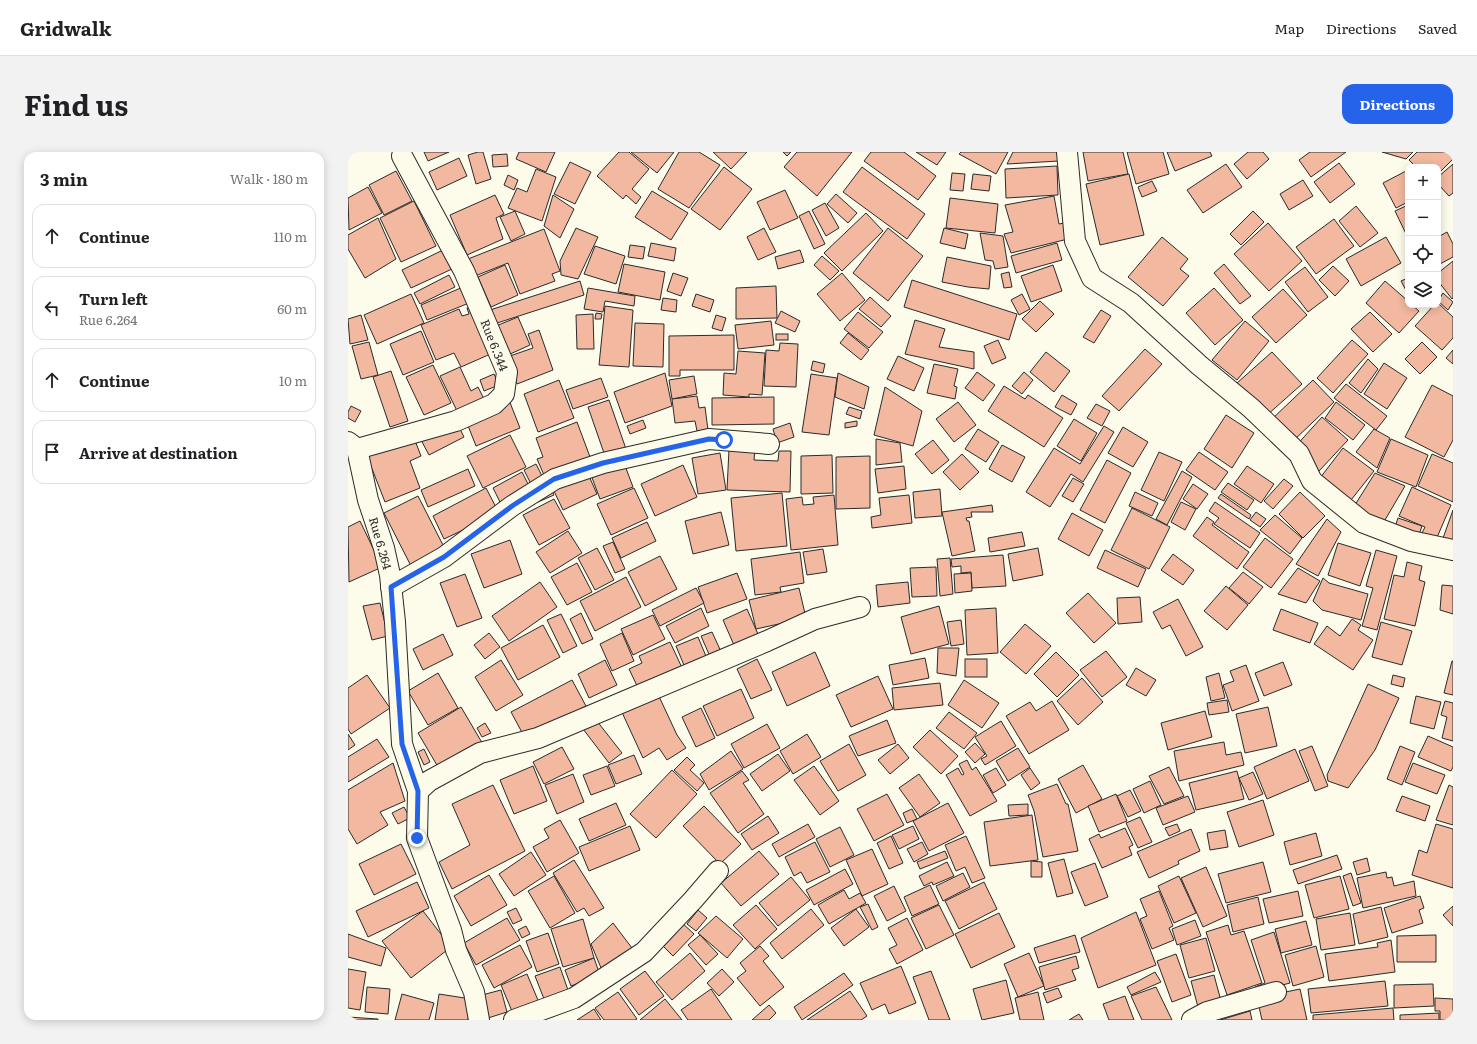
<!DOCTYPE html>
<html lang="en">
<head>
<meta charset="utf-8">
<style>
  :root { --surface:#fff; --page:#f2f2f2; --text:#202124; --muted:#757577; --line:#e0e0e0; --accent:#2563eb }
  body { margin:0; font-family:Literata,serif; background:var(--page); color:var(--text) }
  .controls { position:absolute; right:12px; top:12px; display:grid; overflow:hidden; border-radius:8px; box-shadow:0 2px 10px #0003 }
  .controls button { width:36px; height:36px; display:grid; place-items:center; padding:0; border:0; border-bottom:1px solid var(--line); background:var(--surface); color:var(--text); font:20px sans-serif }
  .stop { position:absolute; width:12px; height:12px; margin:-9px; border:3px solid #2563eb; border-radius:50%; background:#fff }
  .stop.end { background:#2563eb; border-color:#fff; box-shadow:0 1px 4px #0008 }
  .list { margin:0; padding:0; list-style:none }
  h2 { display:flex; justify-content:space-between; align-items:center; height:52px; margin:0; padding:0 16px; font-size:17px }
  h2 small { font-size:13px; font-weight:400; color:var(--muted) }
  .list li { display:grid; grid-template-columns:26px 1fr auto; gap:12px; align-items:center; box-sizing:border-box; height:64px; margin:0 8px 8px; padding:0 8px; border:1px solid var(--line); border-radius:12px }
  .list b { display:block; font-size:15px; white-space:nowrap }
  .list p { margin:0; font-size:13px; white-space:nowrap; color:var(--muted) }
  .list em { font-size:13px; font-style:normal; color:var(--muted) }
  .icon { flex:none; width:22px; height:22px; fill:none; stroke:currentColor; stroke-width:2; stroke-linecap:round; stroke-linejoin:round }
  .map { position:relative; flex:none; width:1105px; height:868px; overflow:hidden; border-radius:12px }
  header { display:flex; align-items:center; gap:24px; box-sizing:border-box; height:56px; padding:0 20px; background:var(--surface); border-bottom:1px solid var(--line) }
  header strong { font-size:19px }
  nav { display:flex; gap:22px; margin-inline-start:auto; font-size:14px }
  .intro { display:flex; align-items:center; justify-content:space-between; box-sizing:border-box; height:96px; padding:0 24px }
  h1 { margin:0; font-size:28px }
  .button { padding:10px 18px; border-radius:12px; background:var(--accent); color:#fff; font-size:14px; font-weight:700 }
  main { display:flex; gap:24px; padding:0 24px }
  aside { flex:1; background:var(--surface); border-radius:12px; box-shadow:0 2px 10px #0003 }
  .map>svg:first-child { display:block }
</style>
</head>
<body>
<header>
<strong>Gridwalk</strong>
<nav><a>Map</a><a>Directions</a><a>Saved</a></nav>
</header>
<div class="intro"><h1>Find us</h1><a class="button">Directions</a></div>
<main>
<aside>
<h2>3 min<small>Walk · 180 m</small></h2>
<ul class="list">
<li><svg class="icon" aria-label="ahead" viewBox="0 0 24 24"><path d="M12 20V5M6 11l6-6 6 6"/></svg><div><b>Continue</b></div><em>110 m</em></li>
<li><svg class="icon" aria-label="left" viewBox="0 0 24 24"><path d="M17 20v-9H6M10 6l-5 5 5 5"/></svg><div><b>Turn left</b><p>Rue 6.264</p></div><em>60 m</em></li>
<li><svg class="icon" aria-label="ahead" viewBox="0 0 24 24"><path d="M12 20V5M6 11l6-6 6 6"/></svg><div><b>Continue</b></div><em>10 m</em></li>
<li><svg class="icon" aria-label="arrive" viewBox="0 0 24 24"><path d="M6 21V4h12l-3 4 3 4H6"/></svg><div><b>Arrive at destination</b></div></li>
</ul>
</aside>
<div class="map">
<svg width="1105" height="868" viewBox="0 0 1105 868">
  <rect width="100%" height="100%" fill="#fdfbea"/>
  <g fill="#f2b8a0" stroke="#2b2b2b">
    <path d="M76 0H101L80 9Z"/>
    <path d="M130 0H135L143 27 128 32 120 3Z"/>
    <path d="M171 0H207L198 20 168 7Z"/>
    <path d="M271 0H281L301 17 284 37 293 45 288 52 278 43 275 47 249 24Z"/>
    <path d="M283 0H326L309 21Z"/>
    <path d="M331 0H351L372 13 341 56 310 37Z"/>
    <path d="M365 0H399L383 17Z"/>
    <path d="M435 0H443L439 4Z"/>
    <path d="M449 0H504L469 44 436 15Z"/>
    <path d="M523 0H556L588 24 570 48 516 9Z"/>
    <path d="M568 0H598L589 13Z"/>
    <path d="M613 0H660L648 22 611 2Z"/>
    <path d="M665 0H709L711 9 659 12Z"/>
    <path d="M735 0H775L780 22 740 29Z"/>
    <path d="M779 0H815L821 22 788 32Z"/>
    <path d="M819 0H862L864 4 827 19Z"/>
    <path d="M900 0H915L921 7 899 27 886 12Z"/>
    <path d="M962 0H998L963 25 951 8Z"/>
    <path d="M1034 0H1065L1058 7Z"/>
    <path d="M1069 0H1105V7L1090 22V15H1068L1061 8Z"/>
    <path d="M159 2 160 14 145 15 144 3Z"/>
    <path d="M111 6 119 24 89 38 81 20Z"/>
    <path d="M222 10 243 20 227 52 206 42Z"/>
    <path d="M991 11 1007 32 982 51 966 30Z"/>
    <path d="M878 12 894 35 855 61 839 38Z"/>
    <path d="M1105 12V41L1101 44 1090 32V25Z"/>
    <path d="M709 14 710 43 658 46 657 17Z"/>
    <path d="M376 15 404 37 372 78 343 57Z"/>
    <path d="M514 15 577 62 559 87 495 40Z"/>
    <path d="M188 17 208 25 194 69 160 56 169 36 179 40Z"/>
    <path d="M1060 18V50L1048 56 1035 31Z"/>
    <path d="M48 19 64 49 36 63 21 33Z"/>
    <path d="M604 21 617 22 615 39 602 38Z"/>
    <path d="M625 22 643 24 641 39 623 37Z"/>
    <path d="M781 22 796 83 752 93 738 32Z"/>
    <path d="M160 23 170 28 166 38 156 33Z"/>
    <path d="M955 28 965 44 941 58 932 42Z"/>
    <path d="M804 29 809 39 794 45 790 35Z"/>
    <path d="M20 35 34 61 1 78 0 46Z"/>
    <path d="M437 38 450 66 422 78 409 50Z"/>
    <path d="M304 39 340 61 323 88 287 65Z"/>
    <path d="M488 42 509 61 500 71 479 52Z"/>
    <path d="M147 43 156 62 148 66 155 87 119 103 102 63Z"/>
    <path d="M205 43 226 57 212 86 196 74Z"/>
    <path d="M706 44 711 72 716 71 720 87 663 101 656 82 665 80 657 53Z"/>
    <path d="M602 46 650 52 647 81 598 76Z"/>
    <path d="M66 49 88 94 53 110 32 66Z"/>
    <path d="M477 51 491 76 478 84 464 58Z"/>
    <path d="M1060 53V86L1047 59Z"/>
    <path d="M1008 54 1030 81 1012 95 991 69Z"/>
    <path d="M167 59 177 82 163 89 152 65Z"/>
    <path d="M461 59 477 92 466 97 451 64Z"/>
    <path d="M905 59 916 70 893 93 882 82Z"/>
    <path d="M518 61 535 79 494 119 476 101Z"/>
    <path d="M30 66 48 107 17 126 0 97V83Z"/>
    <path d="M986 67 1006 94 968 122 948 95Z"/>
    <path d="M920 71 954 109 921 139 886 102Z"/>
    <path d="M228 76 250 85 230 127 213 123 212 109Z"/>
    <path d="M416 76 428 100 410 108 399 85Z"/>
    <path d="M540 76 575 104 540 149 505 121Z"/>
    <path d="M596 76 620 82 617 97 592 91Z"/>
    <path d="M196 77 212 119 204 122 207 129 172 142 160 111 127 124 120 107Z"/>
    <path d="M1099 80 1105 92V105L1090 113V85Z"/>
    <path d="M632 81 655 84 660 115 647 117 645 109 637 108Z"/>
    <path d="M814 85 840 107 832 117 841 124 815 154 780 125Z"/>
    <path d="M1038 85 1053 111 1013 134 998 107Z"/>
    <path d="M303 91 328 96 326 109 300 104Z"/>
    <path d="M709 91 714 108 668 121 663 104Z"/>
    <path d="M282 93 297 95 295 107 280 105Z"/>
    <path d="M247 94 277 104 268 132 236 122Z"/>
    <path d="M95 98 104 117 63 136 54 118Z"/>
    <path d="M452 98 456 110 430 117 427 105Z"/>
    <path d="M474 104 491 119 482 128 466 113Z"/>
    <path d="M599 105 643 114 641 137 620 135 594 130Z"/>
    <path d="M1105 109V146L1104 147 1090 129V121Z"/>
    <path d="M276 112 317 120 312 148 270 140Z"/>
    <path d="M876 112 903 144 892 152 866 121Z"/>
    <path d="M157 113 170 143 143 155 130 125Z"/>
    <path d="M705 113 714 139 683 150 673 124Z"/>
    <path d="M985 114 1001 129 987 144 971 128Z"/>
    <path d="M957 115 980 145 960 160 937 130Z"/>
    <path d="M661 120 664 135 656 136 653 122Z"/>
    <path d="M325 121 340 126 333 144 319 139Z"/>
    <path d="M494 121 517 148 492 169 469 142Z"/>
    <path d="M101 123 107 135 72 152 66 141Z"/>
    <path d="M1060 126V142L1053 129Z"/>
    <path d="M564 128 669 162 661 188 556 155Z"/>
    <path d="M232 129 236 143 146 172 142 158Z"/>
    <path d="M1037 129 1060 149V153H1064L1071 159 1051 181 1018 151Z"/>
    <path d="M428 134 429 166 388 167V136Z"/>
    <path d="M115 135 121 151 79 168 73 153Z"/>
    <path d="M240 136 287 144 286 154 257 149 255 160 236 157Z"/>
    <path d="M866 136 895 168 867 193 838 161Z"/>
    <path d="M935 137 959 163 928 191 904 165Z"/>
    <path d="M1095 141 1105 150 1100 158 1090 149Z"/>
    <path d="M63 142 76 171 29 192 16 163Z"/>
    <path d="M348 142 366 148 362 160 344 154Z"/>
    <path d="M674 142 682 157 671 163 663 148Z"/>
    <path d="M522 145 543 164 533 175 511 157Z"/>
    <path d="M315 146 329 148 328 160 313 158Z"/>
    <path d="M692 149 706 162 688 180 674 167Z"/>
    <path d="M1090 151 1105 165V186L1094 198 1067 174 1086 153H1090Z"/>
    <path d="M127 153 147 200 113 215 106 201 88 208 73 173 111 157 114 164 121 162 119 156Z"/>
    <path d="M257 154 285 158 281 215 251 213Z"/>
    <path d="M753 158 763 164 746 191 735 185Z"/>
    <path d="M433 159 452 169 447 180 427 171Z"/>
    <path d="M510 160 535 180 521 196 496 177Z"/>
    <path d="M1022 160 1044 182 1025 200 1003 177Z"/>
    <path d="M248 161 254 162 253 167H247Z"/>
    <path d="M245 162 246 197H229L228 163Z"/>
    <path d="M13 163 20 188 2 192 0 167Z"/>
    <path d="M368 163 378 166 374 179 364 176Z"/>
    <path d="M170 165 182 193 160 203 148 174Z"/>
    <path d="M567 168 597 177 591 195 626 200V217L557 202Z"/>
    <path d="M423 169 426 193 390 197 387 173Z"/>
    <path d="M897 169 921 189 889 228 864 208Z"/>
    <path d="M287 171 316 172 315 215 285 214Z"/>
    <path d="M191 178 205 218 169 232 159 205 185 196 180 182Z"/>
    <path d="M73 179 86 210 55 223 42 192Z"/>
    <path d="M500 181 521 198 513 208 492 191Z"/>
    <rect x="428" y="182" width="12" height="6"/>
    <path d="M386 183V218H332V224H321V184Z"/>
    <path d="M650 188 658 206 644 212 636 194Z"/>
    <path d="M1004 188 1020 202 985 241 969 226Z"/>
    <path d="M21 190 30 223 13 227 4 194Z"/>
    <path d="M1074 190 1089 205 1072 222 1057 207Z"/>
    <path d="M432 191 450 192 448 235 416 234 418 198 431 199Z"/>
    <path d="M797 197 814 212 771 259 754 244Z"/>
    <path d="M1105 198V212L1098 206Z"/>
    <path d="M390 199 417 201 414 243 401 242V245L375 243 376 221 388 222Z"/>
    <path d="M698 200 722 219 706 240 682 220Z"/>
    <path d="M924 200 954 232 918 264 889 231Z"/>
    <path d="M550 204 576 216 566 239 539 227Z"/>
    <path d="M1020 207 1030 217 1013 241 1001 231Z"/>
    <path d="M465 209 477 212 475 221 463 218Z"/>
    <path d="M1036 211 1059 226 1039 257 1016 242Z"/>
    <path d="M586 212 610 217 606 234 609 235 607 247 579 241Z"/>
    <path d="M85 213 103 251 76 263 58 225Z"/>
    <path d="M112 215 123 239 130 235 138 251 111 263 92 224Z"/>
    <path d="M43 219 60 269 42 275 25 225Z"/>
    <path d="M629 220 647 233 635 249 617 236Z"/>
    <path d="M676 220 685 228 674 242 664 234Z"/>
    <path d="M317 221 324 254 277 271 266 240Z"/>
    <path d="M490 221 521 235 516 257 487 245Z"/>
    <path d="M146 222 151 233 136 239 132 228Z"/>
    <path d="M463 222 489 226 481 283 454 280Z"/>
    <path d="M346 224 349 242 324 247 321 228Z"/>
    <path d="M253 226 260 245 225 257 218 238Z"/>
    <path d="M211 228 226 266 190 280 176 242Z"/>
    <path d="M965 228 986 250 944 290 923 268Z"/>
    <path d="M998 232 1039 264 1028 278 986 246Z"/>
    <path d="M1084 233 1105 244V288L1096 305 1057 285Z"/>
    <path d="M656 234 677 247 680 243 715 266 696 295 640 259Z"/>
    <path d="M537 235 574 259 565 294 526 283Z"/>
    <path d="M714 243 729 252 723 263 707 255Z"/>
    <path d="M349 244 351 256 357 255 360 278 349 279 347 269 327 271 324 247Z"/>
    <path d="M426 245V272L364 273V246Z"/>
    <path d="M161 248 172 276 128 294 117 266Z"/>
    <path d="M261 248 278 297 257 304 240 255Z"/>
    <path d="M610 250 628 273 606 290 588 267Z"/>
    <path d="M988 250 1017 273 1005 288 977 266Z"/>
    <path d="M748 252 762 259 754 274 739 266Z"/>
    <path d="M3 254 13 259 7 270 0 266V260Z"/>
    <path d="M501 255 514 259 512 267 498 262Z"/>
    <path d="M878 263 906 281 884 316 856 297Z"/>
    <path d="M974 265 1000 288 971 319 946 296Z"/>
    <path d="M726 267 749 281 733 309 709 294Z"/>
    <path d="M295 268 298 276 282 282 279 274Z"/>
    <path d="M509 269V274L497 276V271Z"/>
    <path d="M229 270 242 305 196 323 189 307 195 305 188 286Z"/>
    <path d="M109 271 116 285 81 303 73 288Z"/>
    <path d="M442 271 446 285 429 291 425 277Z"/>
    <path d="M756 274 766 280 735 330 723 322 702 355 678 340 706 296 732 312Z"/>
    <path d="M775 275 800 290 785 315 760 301Z"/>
    <path d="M630 277 651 290 638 310 617 297Z"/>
    <path d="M1026 277 1042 286 1029 316 1008 300Z"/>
    <path d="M162 283 178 315 135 336 119 304Z"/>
    <path d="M66 286 73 304 62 309 72 336 37 350 19 304Z"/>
    <path d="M528 287 552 291 554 310 528 313Z"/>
    <path d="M1043 287 1080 303 1068 335 1029 320Z"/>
    <path d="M585 288 601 308 584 322 567 302Z"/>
    <path d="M654 293 677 305 664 330 641 317Z"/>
    <path d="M995 296 1026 319 1003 348 972 326Z"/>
    <path d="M381 297 407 298 406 308 430 309 431 299H443L442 340 379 338Z"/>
    <path d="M811 300 834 310 816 349 793 338Z"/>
    <path d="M851 300 880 320 867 338 838 318Z"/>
    <path d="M372 301 378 338 350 342 344 306Z"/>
    <path d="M614 302 631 320 612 338 595 320Z"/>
    <path d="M1084 302 1105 311V350L1070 334Z"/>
    <path d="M484 303 485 341 453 342V304Z"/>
    <path d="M522 304V356L488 357V305Z"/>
    <path d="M759 308 783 321 757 371 732 358Z"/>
    <path d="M276 311 285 335 252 347 243 323Z"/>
    <path d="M188 312 196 328 184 334 176 318Z"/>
    <path d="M335 313 349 345 307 364 293 332Z"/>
    <path d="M556 314 558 337 530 341 527 317Z"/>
    <path d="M899 314 926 332 913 351 886 332Z"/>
    <path d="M120 317 127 334 80 355 73 338Z"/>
    <path d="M834 319 844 325 819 373 808 367Z"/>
    <path d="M174 320 182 336 153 352 145 336Z"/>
    <path d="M1027 321 1057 334 1034 373 1005 356Z"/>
    <path d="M240 322 249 342 215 358 205 337Z"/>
    <path d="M725 326 736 332 725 350 714 344Z"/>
    <path d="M936 327 945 334 925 357 916 349Z"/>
    <path d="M880 331 906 348 899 358 873 340Z"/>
    <path d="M845 332 860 342 849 357 835 347Z"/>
    <path d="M202 335 206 343 190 350Z"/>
    <path d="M1064 335 1103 353 1087 390 1073 383 1077 375 1051 364Z"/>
    <path d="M138 336 151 361 96 387 85 364Z"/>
    <path d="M286 336 300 366 263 383 249 352Z"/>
    <path d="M592 337 594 364 567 366 565 340Z"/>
    <path d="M787 340 810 351 804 364 781 354Z"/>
    <path d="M952 340 977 364 955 386 931 362Z"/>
    <path d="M434 341 439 394 388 399 383 346Z"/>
    <path d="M873 342 903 363 901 367 870 346Z"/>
    <path d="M486 343 490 393 443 398 438 347 454 345 455 353 466 352 465 345Z"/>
    <path d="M561 343 564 371 524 376 523 365 533 363 531 346Z"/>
    <path d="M70 344 97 397 63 414 36 361Z"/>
    <path d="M206 347 222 376 191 393 175 363Z"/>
    <path d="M833 350 848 357 837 378 823 370Z"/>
    <path d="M867 350 912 381 902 396 866 372 871 366 861 359Z"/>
    <path d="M644 353 645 360H623L624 365 618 366 619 369H621L627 399 604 404 594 360Z"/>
    <path d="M784 356 822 375 801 417 763 398Z"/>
    <path d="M1105 358V393L1094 389Z"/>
    <path d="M373 360 381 393 345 402 337 369Z"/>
    <path d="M908 360 918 367 912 375 902 368Z"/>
    <path d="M724 361 755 378 741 404 710 387Z"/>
    <path d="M927 363 954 386 942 402 912 378Z"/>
    <path d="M859 365 866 370 864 373 901 400 889 417 845 384Z"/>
    <path d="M1050 366 1074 374 1070 386 1046 378Z"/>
    <path d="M979 367 993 380 970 424 948 412Z"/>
    <path d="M12 369 34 415 1 430 0 375Z"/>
    <path d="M299 370 308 389 273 406 264 386Z"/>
    <path d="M220 379 234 401 202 421 188 400Z"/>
    <path d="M674 380 677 394 642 400 640 386Z"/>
    <path d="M917 386 945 407 923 436 895 415Z"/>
    <path d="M162 388 174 422 136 436 123 402Z"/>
    <path d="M265 390 277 417 267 421 255 394Z"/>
    <path d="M990 391 1023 401 1012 434 980 423Z"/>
    <path d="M249 396 266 428 247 438 230 406Z"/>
    <path d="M690 396 695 423 665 429 660 402Z"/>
    <path d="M475 397 479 420 459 423 455 400Z"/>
    <path d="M757 398 798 417 790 435 749 416Z"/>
    <path d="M1028 398 1049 404 1029 478 1014 474 1025 436 1018 434Z"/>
    <path d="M452 400 456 431 432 435 433 440 407 443 403 407Z"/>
    <path d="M825 402 846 418 835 433 813 418Z"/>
    <path d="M655 403 658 434 624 436 623 420 613 421V414L604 415 603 407Z"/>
    <path d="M312 404 329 437 297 454 280 420Z"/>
    <path d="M602 406 605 442 592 444 589 407Z"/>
    <path d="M1059 410 1074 414 1071 428 1077 430 1067 474 1036 467 1046 423 1056 425Z"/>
    <path d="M229 411 244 440 219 453 203 425Z"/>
    <path d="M588 415 589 444 564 445 562 416Z"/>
    <path d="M950 416 972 429 958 451 930 442Z"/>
    <path d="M895 420 915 435 901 452 881 436Z"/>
    <path d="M389 421 399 447 359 461 350 435Z"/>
    <path d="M623 421 624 439 607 441 606 422Z"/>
    <path d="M117 422 134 466 109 475 92 431Z"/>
    <path d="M278 425 293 455 247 479 232 449Z"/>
    <path d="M975 426 981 431 1020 442 1013 468 974 458 965 449Z"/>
    <path d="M192 430 209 455 161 489 144 464Z"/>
    <path d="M560 430 562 451 530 455 528 433Z"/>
    <path d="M1094 433 1105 434V462L1092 458Z"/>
    <path d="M878 434 900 453 879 478 856 459Z"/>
    <path d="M348 436 356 451 312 474 304 458Z"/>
    <path d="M451 436 458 466 408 477 401 448Z"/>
    <path d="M740 441 768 471 746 491 718 461Z"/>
    <path d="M792 445 794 470 770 472 769 446Z"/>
    <path d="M830 447 855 495 838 504 822 473 814 477 805 460Z"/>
    <path d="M32 451 40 484 24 488 15 454Z"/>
    <path d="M591 454 601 492 563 502 553 465Z"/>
    <path d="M353 456 361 474 327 491 318 474Z"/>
    <path d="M648 456 650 501 619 503 617 458Z"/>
    <path d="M399 457 413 489 389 500 375 468Z"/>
    <path d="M933 457 970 471 962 491 925 478Z"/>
    <path d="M233 461 245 487 234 492 222 467Z"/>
    <path d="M213 462 229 494 215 501 199 468Z"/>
    <path d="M305 463 317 487 285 503 273 477Z"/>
    <path d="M1004 467 1013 473 1010 478 1025 488 1005 518 966 492 979 474 992 484Z"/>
    <path d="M613 468 616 492 603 494 599 470Z"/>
    <path d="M1033 470 1064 479 1054 513 1024 505Z"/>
    <path d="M677 472 703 494 678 522 652 500Z"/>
    <path d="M195 473 212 505 170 528 153 496Z"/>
    <path d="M364 480 375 504 364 509 353 484Z"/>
    <path d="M141 481 152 495 137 507 126 493Z"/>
    <path d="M274 481 286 509 264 519 252 492Z"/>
    <path d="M95 482 105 503 75 518 65 497Z"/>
    <path d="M350 485 360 509 338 518 328 494Z"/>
    <path d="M322 490 336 520 292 540 281 517 294 511 291 504Z"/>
    <path d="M590 496H611L608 524 589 521Z"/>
    <path d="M758 499 779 525 754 545 732 518Z"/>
    <path d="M467 500 482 534 439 554 424 520Z"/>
    <path d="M708 500 731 523 709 545 686 522Z"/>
    <path d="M577 506 581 526 545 533 541 513Z"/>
    <path d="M409 507 424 538 403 547 389 517Z"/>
    <rect x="617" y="507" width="22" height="18"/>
    <path d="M153 508 175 543 148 559 127 525Z"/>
    <path d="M257 508 269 533 241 546 230 522Z"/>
    <path d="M1104 509H1105V543L1096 541Z"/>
    <path d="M935 510 944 533 916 544 907 521Z"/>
    <path d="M898 513 911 549 884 559 875 533 886 529 882 519Z"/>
    <path d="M788 516 808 528 798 544 778 533Z"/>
    <path d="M90 521 110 556 80 573 60 539Z"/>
    <path d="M871 521 877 546 863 549 858 525Z"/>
    <path d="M19 523 42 556 3 582 0 577V536Z"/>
    <path d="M1045 523 1057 526 1055 535 1043 532Z"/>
    <path d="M530 524 545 557 503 575 488 543Z"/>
    <path d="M734 526 755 550 730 573 709 549Z"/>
    <path d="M224 528 238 554 177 586 163 560Z"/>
    <path d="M616 528 651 551 634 576 600 553Z"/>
    <path d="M592 531 595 553 546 558 544 536Z"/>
    <path d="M1020 532 1051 546 1027 598 1000 636 980 629 979 623Z"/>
    <path d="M393 537 406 566 369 584 355 554Z"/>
    <path d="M308 538 329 583 338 596 319 608 311 596 295 606 272 556Z"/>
    <path d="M1068 544 1093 550 1086 577 1062 571Z"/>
    <path d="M879 548 881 560 861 563 859 551Z"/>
    <path d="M704 549 721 578 681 602 658 564 682 550 688 559Z"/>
    <path d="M1097 549 1105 551V589L1094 586 1099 565 1093 563Z"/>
    <path d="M113 555 136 594 93 620 70 581Z"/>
    <path d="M920 555 929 594 897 601 888 562Z"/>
    <path d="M353 556 367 586 348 595 334 565Z"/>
    <path d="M857 559 864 585 820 598 813 571Z"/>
    <path d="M601 560 629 581 616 597 588 576Z"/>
    <path d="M245 564 274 601 261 611 232 573Z"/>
    <path d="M539 568 548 591 510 604 501 584Z"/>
    <path d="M653 569 668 594 637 613 633 607 639 604 627 585Z"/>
    <path d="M137 571 143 581 134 585 129 576Z"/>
    <path d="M419 572 432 596 396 616 383 592Z"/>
    <path d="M582 578 610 604 593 622 565 595Z"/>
    <path d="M0 582 7 593 0 598Z"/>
    <path d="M459 582 473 605 445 622 432 599Z"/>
    <path d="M1080 584 1105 595V615L1103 619 1070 605Z"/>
    <path d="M29 587 41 605 0 630V605Z"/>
    <path d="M876 590 878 603 893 600 896 613 831 629 826 599Z"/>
    <path d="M627 591 637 602 627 611 617 600Z"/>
    <path d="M501 592 518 623 490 639 472 609Z"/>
    <path d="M550 592 561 606 542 622 530 608Z"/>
    <path d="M964 594 980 634 967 639 951 599Z"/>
    <path d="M1052 594 1067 600 1054 633 1039 627Z"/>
    <path d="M214 595 226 617 196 632 185 610Z"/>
    <path d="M670 596 682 615 660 629 648 609Z"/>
    <path d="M76 597 82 610 76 613 70 600Z"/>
    <path d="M947 597 961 629 919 647 906 615Z"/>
    <path d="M383 599 395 617 361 638 352 622Z"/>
    <path d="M430 602 442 619 414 639 402 622Z"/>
    <path d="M286 603 294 622 268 632 260 613Z"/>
    <path d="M339 605 347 613 342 618 356 631 349 639 326 618Z"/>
    <path d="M619 608 624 618 628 615 649 649 622 664 598 623 610 616 614 623 616 622 611 612Z"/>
    <path d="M45 611 57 649 32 660 40 673 9 692 0 677V638Z"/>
    <path d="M1065 611 1097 623 1089 642 1057 630Z"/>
    <path d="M735 613 754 647 728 661 710 627Z"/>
    <path d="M185 614 199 649 166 662 152 628Z"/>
    <path d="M259 614 267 634 243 643 235 623Z"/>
    <path d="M466 614 491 649 472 663 446 628Z"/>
    <path d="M821 615 836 644 816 652 801 624Z"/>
    <path d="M648 616 658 633 645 641 635 623Z"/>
    <path d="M682 616 692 631 683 638 673 623Z"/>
    <path d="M324 618 349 642 308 686 282 662Z"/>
    <path d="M394 619 401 628 395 631 416 662 390 681 362 641Z"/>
    <path d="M889 619 896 647 848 658 841 631Z"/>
    <path d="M905 620 915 642 901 648 891 626Z"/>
    <path d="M225 622 236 650 209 662 197 633Z"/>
    <path d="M571 622 592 651 572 665 551 636Z"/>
    <path d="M802 629 813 653 796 661 785 637Z"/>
    <path d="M709 632 718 652H720L730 699 695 705 686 659 680 643Z"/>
    <path d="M145 633 177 699 104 737 91 710 122 693 104 652Z"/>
    <path d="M1101 633 1105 635V673L1088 668Z"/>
    <path d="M782 638 793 659 780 665 769 644Z"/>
    <path d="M539 642 556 673 526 689 509 657Z"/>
    <path d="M768 642 779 669 751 680 740 654Z"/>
    <path d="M840 644 847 660 815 673 808 656Z"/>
    <path d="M1054 644 1082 654 1077 669 1048 659Z"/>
    <path d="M915 648 926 683 891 695 879 660Z"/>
    <path d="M268 651 278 673 241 689 231 667Z"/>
    <path d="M600 651 616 681 581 699 565 669Z"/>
    <path d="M680 652V663L661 664 660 653Z"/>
    <path d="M356 654 393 692 372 712 335 674Z"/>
    <path d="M56 655 62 666 50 672 44 661Z"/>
    <path d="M564 657 569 667 559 671 555 661Z"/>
    <path d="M684 663 690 708 642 714 636 670Z"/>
    <path d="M420 664 431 681 404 698 393 682Z"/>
    <path d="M792 665 804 690 790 696 778 671Z"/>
    <path d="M212 668 231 701 199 720 185 695 201 686 196 677Z"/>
    <path d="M460 672 467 685 431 705 424 692Z"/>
    <path d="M829 672 832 679 821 684 817 676Z"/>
    <path d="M1088 672 1105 677V736L1064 723 1071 698 1079 701Z"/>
    <path d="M282 674 292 698 241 719 231 695Z"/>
    <path d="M565 674 571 687 551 697 544 683Z"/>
    <path d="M492 675 506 703 482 715 468 687Z"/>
    <path d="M777 676 785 693 781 695 784 703 754 716 741 687 751 682 753 686Z"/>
    <path d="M843 677 852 699 830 709 831 712 801 726 789 700Z"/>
    <path d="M877 678 880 695 862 698 859 681Z"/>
    <path d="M968 681 974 704 942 713 936 690Z"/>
    <path d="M543 684 555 711 541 717 529 691Z"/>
    <path d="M618 684 637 726 624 731 617 715 608 719 597 693Z"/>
    <path d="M467 690 482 720 459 731 453 720 446 724 437 705Z"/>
    <path d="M574 690 580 702 566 710 559 697Z"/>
    <path d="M53 692 68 722 26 743 11 712Z"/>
    <path d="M524 697 540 732 514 744 498 708Z"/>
    <path d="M411 699 431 722 393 754 373 731Z"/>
    <path d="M597 699 600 706 572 717 569 710Z"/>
    <path d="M183 700 198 723 166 744 151 722Z"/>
    <path d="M989 703 994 717 950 732 945 718Z"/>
    <path d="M1019 706 1022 719 1009 723 1005 710Z"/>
    <path d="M716 707 725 741 709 745 700 711Z"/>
    <path d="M226 708 256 756 241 764 236 756 229 760 205 721Z"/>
    <path d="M683 709 694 710V725H683Z"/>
    <path d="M599 710 606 724 585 733 584 730 576 734 571 724Z"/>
    <path d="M915 710 923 740 878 751 870 722Z"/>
    <path d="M747 711 760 745 737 754 723 720Z"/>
    <path d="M858 715 879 764 855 775 833 726Z"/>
    <path d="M497 717 505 732 466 753 458 738Z"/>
    <path d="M1038 720 1039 726 1044 725 1046 734 1066 729 1068 744 1015 756 1009 726Z"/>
    <path d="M615 721 622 735 595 749 588 734Z"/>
    <path d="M1003 721 1013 751 1005 754 995 724Z"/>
    <path d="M141 723 159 753 123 774 106 744Z"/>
    <path d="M206 724 227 761 202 776 180 739Z"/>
    <path d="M831 724 848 761 826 771 810 734Z"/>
    <path d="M992 724 1001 757 966 766 957 733Z"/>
    <path d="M443 725 462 748 430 774 411 751Z"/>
    <path d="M69 730 81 756 20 785 8 759Z"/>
    <path d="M636 730 649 757 611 777 597 749Z"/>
    <path d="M582 733 591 752 564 764 556 745Z"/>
    <path d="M546 734 558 759 539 769 526 744Z"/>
    <path d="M496 738 501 747 512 741 518 751 481 772 470 753Z"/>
    <path d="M811 739 825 774 821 776 826 788 804 797 792 767 799 764 792 747Z"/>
    <path d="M950 739 955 764 921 771 915 747Z"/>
    <path d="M1072 744 1076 756 1071 758 1075 771 1044 781 1036 756Z"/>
    <path d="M910 745 916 772 885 780 879 753Z"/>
    <path d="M520 752 530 775 524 778 512 755Z"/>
    <path d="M408 753 429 777 407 797 385 773Z"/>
    <path d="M591 753 606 783 578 797 563 766Z"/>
    <path d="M1105 754V774L1095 763Z"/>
    <path d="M1033 755 1040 785 1011 792 1005 762Z"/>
    <path d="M168 756 174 768 165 772 159 760Z"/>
    <path d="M463 757 476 773 434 807 422 791Z"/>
    <path d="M508 757 521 775 496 794 483 776Z"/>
    <path d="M350 758 359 766 348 779 339 772Z"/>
    <path d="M75 759 103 795 63 826 34 789Z"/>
    <path d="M788 760 808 813 750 836 733 786Z"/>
    <path d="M651 761 667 795 623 816 607 782Z"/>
    <path d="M1002 761 1007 793 973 798 968 767Z"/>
    <path d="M368 764 395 787 379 806 350 781Z"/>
    <path d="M159 766 172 788 128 813 116 791Z"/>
    <path d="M559 766 575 798 549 812 541 797 549 793 540 776Z"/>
    <path d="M235 767 246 806 215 815 203 777Z"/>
    <path d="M847 768 853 784 829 793 824 777Z"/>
    <path d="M958 769 964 793 933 801 927 777Z"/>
    <path d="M333 770 346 782 325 804 313 792Z"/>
    <path d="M265 771 287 800 256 823 243 792Z"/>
    <path d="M880 773 883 783 896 779 914 831 879 843 858 780Z"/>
    <path d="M178 774 182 782 174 786 170 778Z"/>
    <path d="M926 780 942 831 908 840 907 835 917 831 903 788Z"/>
    <path d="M200 781 211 812 189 820 178 789Z"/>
    <path d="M0 782 38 796 33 814 0 805Z"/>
    <path d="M352 783 370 802 358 813 340 793Z"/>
    <path d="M727 783 732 800 691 811 686 796Z"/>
    <path d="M1088 783V810H1049V784Z"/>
    <path d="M858 786 867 819 841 826 832 793Z"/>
    <path d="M1043 788 1047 820 981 829 977 802 1030 795 1029 791Z"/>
    <path d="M172 793 184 815 146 836 134 813Z"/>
    <path d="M412 794 421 804 415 809 436 835 412 854 389 826 398 819 392 811Z"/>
    <path d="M968 794 976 825 945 834 937 803Z"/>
    <path d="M342 801 357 819 324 848 308 830Z"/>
    <path d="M681 801 696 834 670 845 656 812Z"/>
    <path d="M828 802 843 843 824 850 809 809Z"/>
    <path d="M728 804 731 816 724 818 728 828 697 838 691 815Z"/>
    <path d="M246 806 252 823 223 834 217 818Z"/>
    <path d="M553 814 568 851 541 862 537 852 524 858 512 831Z"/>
    <path d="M212 815 222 844 198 852 187 824Z"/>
    <path d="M0 817 18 820 12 858 0 856Z"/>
    <path d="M374 817 386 830 371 844 359 831Z"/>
    <path d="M297 819 316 844 291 863 272 837Z"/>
    <path d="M583 819 602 868H581L565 825Z"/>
    <path d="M807 820 813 830 783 843 779 835Z"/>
    <path d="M496 821 505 833 454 868 446 855Z"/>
    <path d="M179 822 192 853 166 864 153 833Z"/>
    <path d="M866 823 873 849 850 855 843 829Z"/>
    <path d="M658 828 666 861 634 868 625 837Z"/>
    <path d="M1037 829 1040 854 963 861 960 837Z"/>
    <path d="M1085 832 1086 854 1046 856V833Z"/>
    <path d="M19 835 42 837 40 862 17 860Z"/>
    <path d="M808 835 824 868H794L783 844Z"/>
    <path d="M710 836 714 845 699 851 695 841Z"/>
    <path d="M363 837 384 868H340L333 858Z"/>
    <path d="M952 837 959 868H914L909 846Z"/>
    <path d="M153 838 159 860 140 866 134 843Z"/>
    <path d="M502 839 519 864 513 868H459Z"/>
    <path d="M270 840 289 867 287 868H256L247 856Z"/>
    <path d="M690 840 696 868H672L667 846Z"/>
    <path d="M54 842 86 851 81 868H47Z"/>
    <path d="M91 842 123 847 120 868H87Z"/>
    <path d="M777 844 786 868H761L755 852Z"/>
    <path d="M1087 846 1105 847V868H1092V859H1087Z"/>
    <path d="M317 847 334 868H292Z"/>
    <path d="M421 853 428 861 421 868H404Z"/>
    <path d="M1045 856 1046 868H965V863Z"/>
    <path d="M246 857 253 868H229Z"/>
    <path d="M902 859 904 868H872Z"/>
    <path d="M1091 861V868H1052V863Z"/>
    <path d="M731 862 735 868H721Z"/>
    <path d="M0 865 30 867V868H0Z"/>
  </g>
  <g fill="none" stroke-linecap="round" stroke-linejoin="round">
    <defs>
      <g id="minor">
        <path d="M719 0 727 89 744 126 783 151 851 213 903 256 951 302 964 329 1016 371 1063 389 1105 398"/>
        <path d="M0 290 9 297 20 348 36 396 42 423 47 470 54 592 70 639 69 686 103 778 108 798 126 840 131 868"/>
        <path d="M9 297 108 269 146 252 156 242 159 220 116 119 54 4"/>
        <path d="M43 435 96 405 164 354 207 327 255 311 361 287 421 292"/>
        <path d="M70 639 81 629 132 601 190 586 419 489 467 467 512 455"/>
        <path d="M166 868 226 846 296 800 345 748 370 719"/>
        <path d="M844 868 859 860 928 840"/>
      </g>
    </defs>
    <use href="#minor" stroke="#2b2b2b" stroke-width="22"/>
    <use href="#minor" stroke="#fdfbea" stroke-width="20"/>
  </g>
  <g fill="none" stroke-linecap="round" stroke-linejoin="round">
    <path stroke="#2563eb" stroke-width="5" d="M69 686 70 639 54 592 43 435 96 405 164 354 206 327 255 311 361 287 376 288"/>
  </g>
  <g text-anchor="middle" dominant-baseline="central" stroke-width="3" stroke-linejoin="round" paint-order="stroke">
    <g font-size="12" fill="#2b2b2b" stroke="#fdfbea">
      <text transform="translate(147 193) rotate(68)">Rue 6.344</text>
      <text transform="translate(33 391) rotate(74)">Rue 6.264</text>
    </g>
  </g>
</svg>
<div class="controls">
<button>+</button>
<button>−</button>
<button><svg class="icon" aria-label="locate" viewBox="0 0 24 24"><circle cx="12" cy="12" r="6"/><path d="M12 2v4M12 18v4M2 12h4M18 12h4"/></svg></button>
<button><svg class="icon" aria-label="layers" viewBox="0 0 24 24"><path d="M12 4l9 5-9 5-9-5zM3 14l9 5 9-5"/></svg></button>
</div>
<div class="stop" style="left:376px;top:288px"></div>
<div class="stop end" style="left:69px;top:686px"></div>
</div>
</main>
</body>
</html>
